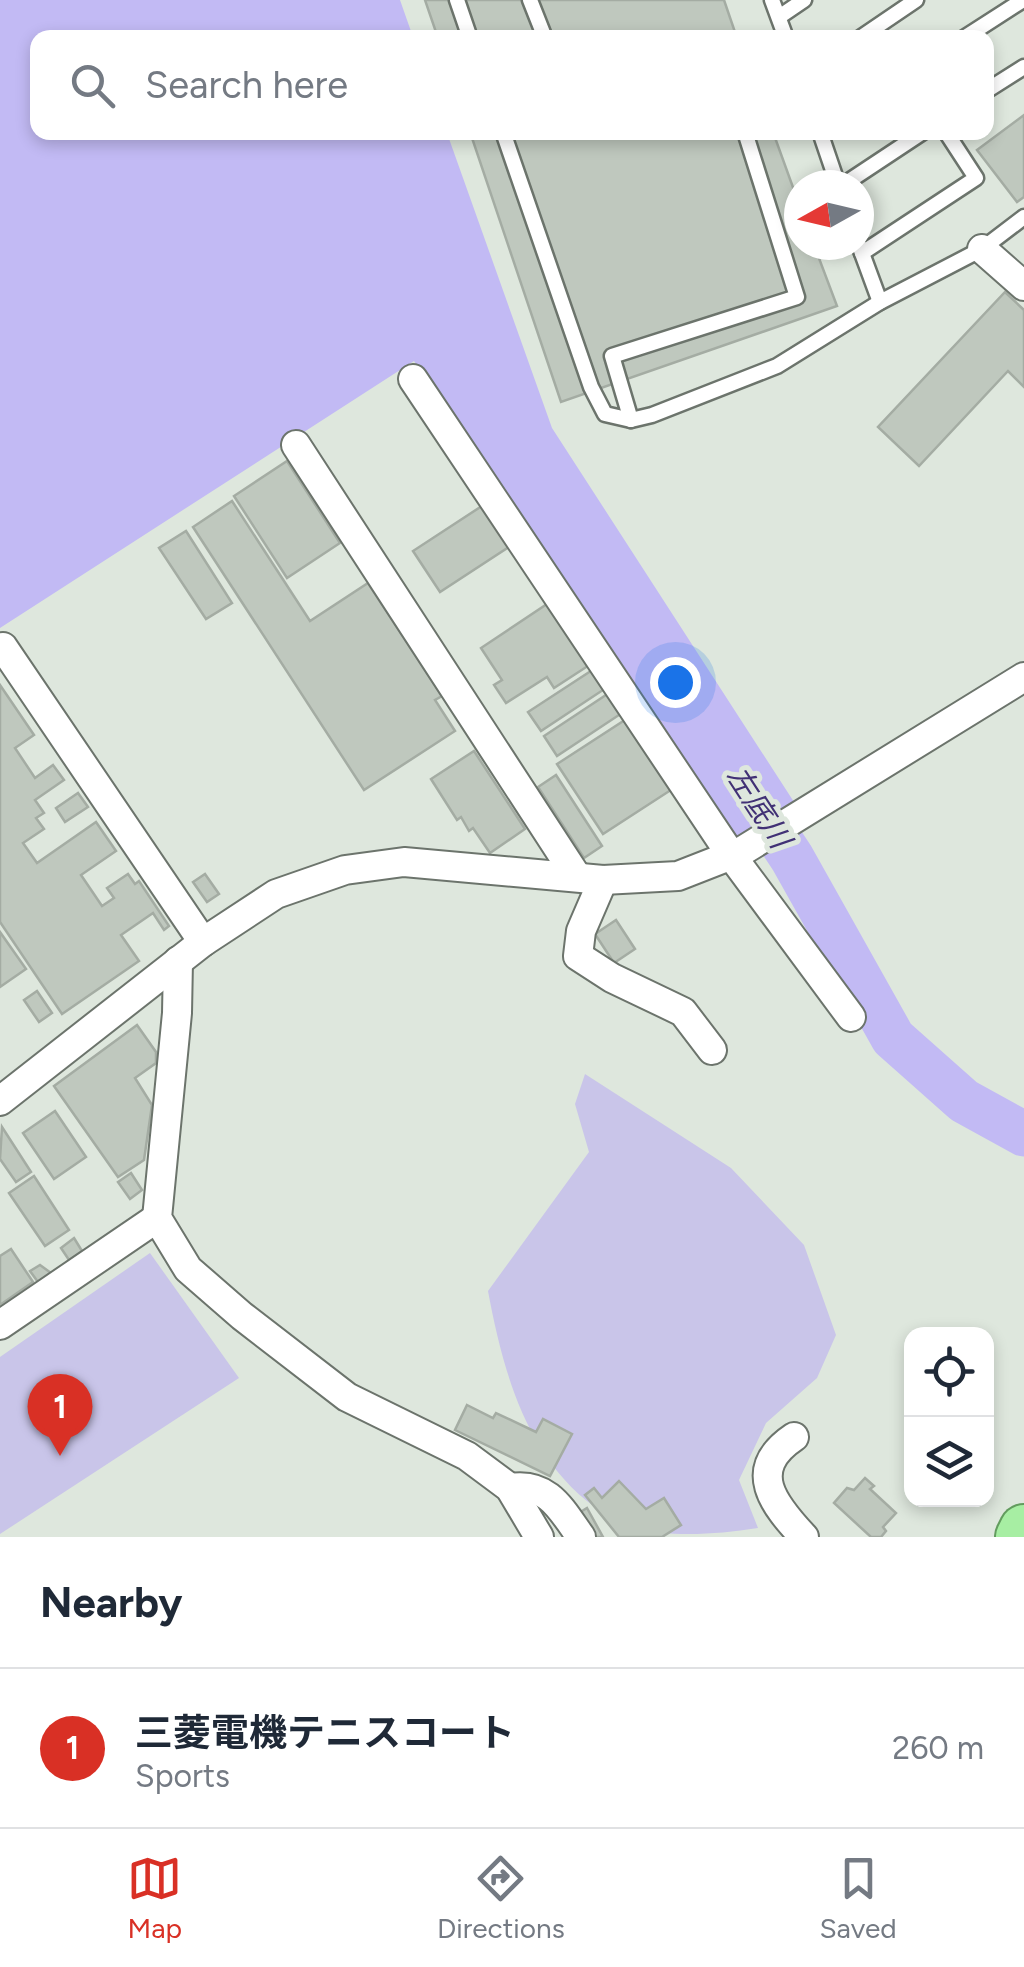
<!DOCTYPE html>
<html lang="en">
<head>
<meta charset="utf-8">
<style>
  :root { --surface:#fff; --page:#f2f2f3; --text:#1f2937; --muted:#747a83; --line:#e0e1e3; --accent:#d93025 }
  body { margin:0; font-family:Figtree,"Noto Sans JP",sans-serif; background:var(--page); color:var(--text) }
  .controls { position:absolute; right:30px; bottom:30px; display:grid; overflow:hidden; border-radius:20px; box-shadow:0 5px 15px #0003 }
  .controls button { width:90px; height:90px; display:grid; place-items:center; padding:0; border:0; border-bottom:2px solid var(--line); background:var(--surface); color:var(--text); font:50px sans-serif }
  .compass { position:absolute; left:784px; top:170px; width:90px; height:90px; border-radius:50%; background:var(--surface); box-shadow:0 5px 15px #0003; rotate:262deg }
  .you { position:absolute; left:675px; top:682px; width:35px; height:35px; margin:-25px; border:8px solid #fff; border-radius:50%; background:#1a73e8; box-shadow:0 0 0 15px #1a73e833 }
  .badge { display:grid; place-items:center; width:65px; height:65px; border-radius:50%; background:var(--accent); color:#fff; font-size:32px; font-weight:700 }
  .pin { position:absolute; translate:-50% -82px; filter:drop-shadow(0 2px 5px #0008) }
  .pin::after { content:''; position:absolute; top:52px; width:35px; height:30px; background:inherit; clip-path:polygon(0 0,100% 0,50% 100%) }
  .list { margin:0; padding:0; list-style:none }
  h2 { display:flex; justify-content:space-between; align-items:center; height:130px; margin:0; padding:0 40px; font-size:42px }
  h2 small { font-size:32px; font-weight:400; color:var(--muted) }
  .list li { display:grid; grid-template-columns:65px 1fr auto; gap:30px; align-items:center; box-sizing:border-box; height:160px; padding:0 40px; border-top:2px solid var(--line) }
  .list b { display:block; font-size:38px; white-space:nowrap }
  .list p { margin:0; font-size:32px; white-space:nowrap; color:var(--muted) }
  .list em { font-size:32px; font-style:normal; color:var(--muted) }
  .icon { flex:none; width:55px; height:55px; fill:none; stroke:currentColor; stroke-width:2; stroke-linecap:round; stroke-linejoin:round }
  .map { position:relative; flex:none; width:1024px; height:1537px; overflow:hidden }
  .search { position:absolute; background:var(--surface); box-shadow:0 5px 15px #0003; left:30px; right:30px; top:30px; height:110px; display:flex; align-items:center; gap:25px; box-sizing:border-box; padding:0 35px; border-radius:20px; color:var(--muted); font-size:38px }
  .sheet { height:290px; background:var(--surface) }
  nav { display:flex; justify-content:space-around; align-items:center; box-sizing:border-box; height:140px; border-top:2px solid var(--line); background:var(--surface); font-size:28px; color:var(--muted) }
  nav a { display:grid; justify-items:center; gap:5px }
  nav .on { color:var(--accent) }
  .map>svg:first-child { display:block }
</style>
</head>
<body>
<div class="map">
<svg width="1024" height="1537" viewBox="0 0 1024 1537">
  <rect width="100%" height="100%" fill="#dee7dd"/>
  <g fill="#c9c5e9">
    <path d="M585 1074 731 1168 804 1245 836 1335 817 1378 766 1423 739 1480 758 1528C713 1535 673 1537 628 1528 616 1525 605 1514 595 1507 526 1457 503 1371 488 1291L589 1152 575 1104Z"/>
    <path d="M150 1253 239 1378 0 1534V1357Z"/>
  </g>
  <path fill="#c2baf4" d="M0 0H400L413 37 38 38V132L447 133 552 428 794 802 730 843 414 361 0 628Z"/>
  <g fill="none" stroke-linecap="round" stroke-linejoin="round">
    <path stroke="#c2baf4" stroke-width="45" d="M749 793 792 858 893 1038 964 1101 1024 1134"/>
  </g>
  <g fill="#bfc8be" stroke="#a4aca3" stroke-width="2.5">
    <path d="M425 0H724L737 38H438Z"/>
    <path d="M1024 115V197L1017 202 977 150Z"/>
    <path d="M470 132H773L799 204V245H814L837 306 561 402Z"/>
    <path d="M1005 292 1024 310V387L1008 371 919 466 878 427Z"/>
    <path d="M287 461 340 543 287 578 234 496Z"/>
    <path d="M232 501 310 621 368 583 442 696 435 700 455 731 364 790 193 527Z"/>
    <path d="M488 502 515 543 440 592 413 551Z"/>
    <path d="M186 531 232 603 206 619 159 548Z"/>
    <path d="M553 600 594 662 554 688 547 677 506 703 494 685 502 680 481 648Z"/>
    <path d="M597 667 609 686 541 731 528 712Z"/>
    <path d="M0 685 34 735 15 748 35 778 53 765 64 780 35 800 44 813 36 818 44 829 23 843 37 863 96 822 116 851 81 875 102 906 114 898 107 888 128 874 135 884 139 881 169 926 164 930 153 913 121 935 139 961 62 1014 0 922Z"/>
    <path d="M612 691 625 711 557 756 544 736Z"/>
    <path d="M628 718 674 788 603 834 557 764Z"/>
    <path d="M474 751 525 829 490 853 473 828 469 831 461 817 457 820 431 779Z"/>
    <path d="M556 775 602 846 584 858 538 787Z"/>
    <path d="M78 793 88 807 65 822 56 808Z"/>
    <path d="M205 874 219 894 207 902 193 882Z"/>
    <path d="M616 920 635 949 614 963 595 934Z"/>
    <path d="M0 932 26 969 0 987Z"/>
    <path d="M37 991 52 1013 39 1022 24 1000Z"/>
    <path d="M137 1025 156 1052V1063L135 1078 152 1105 144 1160 118 1177 54 1086Z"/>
    <path d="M55 1111 86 1157 54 1179 23 1133Z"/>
    <path d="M2 1127 31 1172 16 1182 0 1159Z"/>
    <path d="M131 1173 142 1190 130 1199 118 1182Z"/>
    <path d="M34 1176 69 1230 45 1246 9 1193Z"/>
    <path d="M74 1238 82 1251 69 1260 61 1248Z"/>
    <path d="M11 1249 33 1282 0 1305V1256Z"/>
    <path d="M40 1265 51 1273 38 1282 30 1271Z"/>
    <path d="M467 1405 493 1418 496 1413 536 1432 543 1419 572 1434 550 1476 455 1430Z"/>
    <path d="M865 1478 874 1486 870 1489 896 1513 883 1527 886 1531 881 1537H871L834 1503 847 1488 854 1490Z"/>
    <path d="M619 1481 646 1509 664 1498 681 1525 662 1537H619L585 1495 594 1488 602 1498Z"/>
    <path d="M587 1508 603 1537H593L579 1513Z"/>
  </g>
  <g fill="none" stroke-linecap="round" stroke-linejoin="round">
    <defs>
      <g id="service">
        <path d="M457 0 470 38"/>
        <path d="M530 0 545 38"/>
        <path d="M772 0 786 38"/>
        <path d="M779 17 804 0"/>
        <path d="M860 38 916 0"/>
        <path d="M964 38 1023 0"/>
        <path d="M986 91 1024 67"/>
        <path d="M503 132 591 387 605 414 631 420 652 415 777 366 880 302 982 249 1024 217"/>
        <path d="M820 132 838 185"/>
        <path d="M843 185 923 132"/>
        <path d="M859 245 880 302"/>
        <path d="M862 253 976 178 946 132"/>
        <path d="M631 420 612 356 797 297 745 132"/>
      </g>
      <g id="minor">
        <path d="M982 249 1024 286"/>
        <path d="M413 379 731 855 851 1017"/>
        <path d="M296 445 577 877"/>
        <path d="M0 650 3 647 203 942"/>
        <path d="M603 880 581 931 578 956 612 978 683 1012 712 1050"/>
        <path d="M178 961 177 1013 157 1218 188 1269 242 1316 347 1397 467 1456 510 1488 539 1537"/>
        <path d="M0 1101 203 942 276 894 345 870 404 862 603 880 678 876 742 851 1024 677"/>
        <path d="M0 1325 157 1218"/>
        <path d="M794 1437C745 1470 774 1505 804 1537"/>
        <path d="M510 1488C548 1482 561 1509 581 1537"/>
      </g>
      <path id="trunk" d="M1020 1537 1024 1529"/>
    </defs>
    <use href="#service" stroke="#6c746c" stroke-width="19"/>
    <use href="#minor" stroke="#6c746c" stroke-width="32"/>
    <use href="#trunk" stroke="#629c5e" stroke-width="52"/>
    <use href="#service" stroke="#fff" stroke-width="14"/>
    <use href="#minor" stroke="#fff" stroke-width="28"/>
    <use href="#trunk" stroke="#a7eea3" stroke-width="48"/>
  </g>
  <g text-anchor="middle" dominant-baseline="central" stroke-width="10" stroke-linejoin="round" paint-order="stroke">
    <g font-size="30" font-style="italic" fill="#413175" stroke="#dee7dd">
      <text transform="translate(759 807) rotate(57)">左底川</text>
    </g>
  </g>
</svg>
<div class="controls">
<button><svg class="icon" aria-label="locate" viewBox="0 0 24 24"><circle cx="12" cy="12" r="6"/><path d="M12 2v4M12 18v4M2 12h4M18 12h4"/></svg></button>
<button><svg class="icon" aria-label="layers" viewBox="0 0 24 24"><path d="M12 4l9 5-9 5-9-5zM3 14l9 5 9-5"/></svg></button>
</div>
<svg class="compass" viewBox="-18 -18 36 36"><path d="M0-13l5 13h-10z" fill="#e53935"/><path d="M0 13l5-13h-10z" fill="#747a83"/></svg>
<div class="you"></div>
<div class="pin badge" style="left:60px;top:1456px">1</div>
<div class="search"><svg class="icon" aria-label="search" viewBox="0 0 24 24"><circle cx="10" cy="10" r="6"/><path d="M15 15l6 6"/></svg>Search here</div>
</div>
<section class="sheet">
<h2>Nearby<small></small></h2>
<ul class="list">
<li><span class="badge">1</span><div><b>三菱電機テニスコート</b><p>Sports</p></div><em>260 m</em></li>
</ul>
</section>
<nav>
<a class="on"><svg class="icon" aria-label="map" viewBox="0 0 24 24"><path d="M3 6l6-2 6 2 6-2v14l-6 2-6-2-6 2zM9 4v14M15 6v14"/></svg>Map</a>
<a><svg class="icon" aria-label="directions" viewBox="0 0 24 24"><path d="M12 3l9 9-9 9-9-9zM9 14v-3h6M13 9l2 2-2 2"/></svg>Directions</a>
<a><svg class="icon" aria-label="saved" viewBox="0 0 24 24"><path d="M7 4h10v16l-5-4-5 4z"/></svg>Saved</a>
</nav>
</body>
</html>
